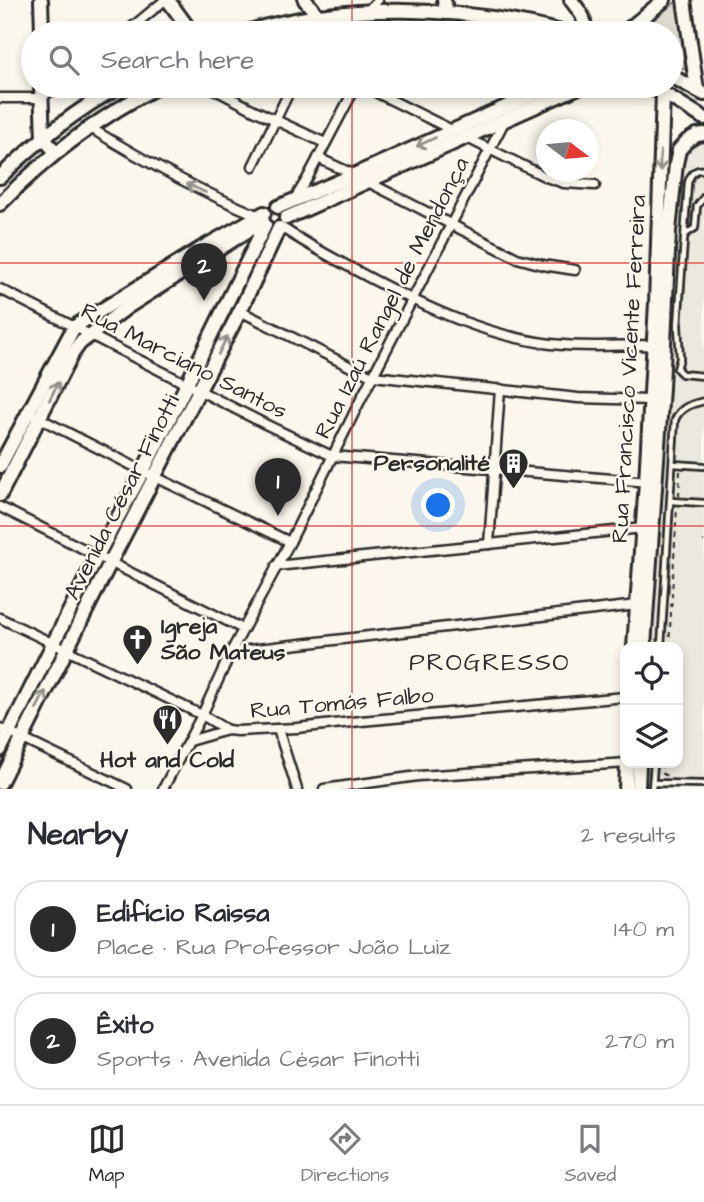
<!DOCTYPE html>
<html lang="en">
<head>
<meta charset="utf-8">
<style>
  :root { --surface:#fff; --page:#f2f2f3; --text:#2b2b33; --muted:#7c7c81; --line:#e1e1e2; --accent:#2b2b2b }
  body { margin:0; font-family:"Architects Daughter",sans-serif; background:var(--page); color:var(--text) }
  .controls { position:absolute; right:21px; bottom:21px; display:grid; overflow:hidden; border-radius:14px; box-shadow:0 4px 10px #0003 }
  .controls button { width:63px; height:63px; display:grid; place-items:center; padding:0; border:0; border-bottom:2px solid var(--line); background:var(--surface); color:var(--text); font:35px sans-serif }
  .compass { position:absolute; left:536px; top:119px; width:63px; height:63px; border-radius:50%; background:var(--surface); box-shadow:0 4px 10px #0003; rotate:106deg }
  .you { position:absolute; left:439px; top:506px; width:24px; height:24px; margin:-18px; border:5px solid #fff; border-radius:50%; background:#1a73e8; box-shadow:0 0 0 10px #1a73e833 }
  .badge { display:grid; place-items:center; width:46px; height:46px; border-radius:50%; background:var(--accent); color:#fff; font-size:23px; font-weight:700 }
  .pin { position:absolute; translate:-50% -58px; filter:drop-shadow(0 2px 4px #0008) }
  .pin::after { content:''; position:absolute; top:37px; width:24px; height:21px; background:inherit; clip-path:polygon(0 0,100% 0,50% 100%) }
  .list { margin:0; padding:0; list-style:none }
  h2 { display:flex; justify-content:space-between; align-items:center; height:91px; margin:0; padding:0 28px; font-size:30px }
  h2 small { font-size:23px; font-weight:400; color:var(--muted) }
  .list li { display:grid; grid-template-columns:46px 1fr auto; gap:21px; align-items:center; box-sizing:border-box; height:98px; margin:0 14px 14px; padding:0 14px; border:2px solid var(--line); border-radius:28px }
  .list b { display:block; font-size:26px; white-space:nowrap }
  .list p { margin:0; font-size:23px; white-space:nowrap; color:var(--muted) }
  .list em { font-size:23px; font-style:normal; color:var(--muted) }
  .icon { flex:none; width:38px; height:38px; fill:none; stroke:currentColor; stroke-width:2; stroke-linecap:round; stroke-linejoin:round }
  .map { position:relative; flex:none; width:704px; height:789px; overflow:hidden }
  .search { position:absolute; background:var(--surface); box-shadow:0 4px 10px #0003; left:21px; right:21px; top:21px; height:77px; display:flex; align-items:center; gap:18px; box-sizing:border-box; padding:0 24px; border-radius:38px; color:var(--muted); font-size:26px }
  .sheet { height:315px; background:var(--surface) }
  nav { display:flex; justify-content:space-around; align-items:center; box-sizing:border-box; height:98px; border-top:2px solid var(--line); background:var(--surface); font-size:19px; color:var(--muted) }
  nav a { display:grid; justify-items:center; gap:4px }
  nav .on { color:var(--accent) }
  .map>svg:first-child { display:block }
</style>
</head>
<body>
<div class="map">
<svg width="704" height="789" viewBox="0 0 704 789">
  <rect width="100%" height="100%" fill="#fbf7ec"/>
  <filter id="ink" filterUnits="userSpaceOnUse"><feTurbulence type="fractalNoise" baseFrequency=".0143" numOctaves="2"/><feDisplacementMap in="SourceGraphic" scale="14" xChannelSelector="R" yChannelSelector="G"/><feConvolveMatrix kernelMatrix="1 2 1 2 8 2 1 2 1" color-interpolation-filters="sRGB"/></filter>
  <g filter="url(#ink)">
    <path fill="#ebe8de" d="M704 139V789H643L644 763H678V647H652L681 161 683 155 692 143Z"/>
    <path fill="#dddad0" stroke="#84827e" stroke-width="2" d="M678 0 691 72 671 63V33H637Z"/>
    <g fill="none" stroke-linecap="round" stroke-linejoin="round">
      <defs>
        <g id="lane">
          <path d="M704 170C695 168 690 175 688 183L678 326 680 358 677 369 682 374 704 376"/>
          <path d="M686 234 695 228 697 206 704 197"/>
          <path d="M673 464 704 466"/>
          <path d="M671 501 704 503"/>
          <path d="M661 647 675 420C680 407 692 404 704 401"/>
          <path d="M653 783 704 784"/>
          <path d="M652 789 654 763"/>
        </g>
        <g id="street">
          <path d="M366 12 378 0"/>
          <path d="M125 33 165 0"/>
          <path d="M94 86 102 96"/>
          <path d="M208 86 254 110 325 143"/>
          <path d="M363 86 454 131"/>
          <path d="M0 98H41L58 86"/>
          <path d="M511 103 520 86"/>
          <path d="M89 127C144 161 199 191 259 216"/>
          <path d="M465 137 546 177 564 183 595 185"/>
          <path d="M318 158 355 175"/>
          <path d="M253 166 292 86"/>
          <path d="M366 181 517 258 543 265 575 270"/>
          <path d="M294 200 307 179 356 86"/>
          <path d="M281 227C309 246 340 262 370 278 427 308 486 336 551 344 585 348 620 345 653 345"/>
          <path d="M0 289 265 424 332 456 649 482"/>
          <path d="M240 311 351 367 373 376 578 398 650 400"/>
          <path d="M35 416 143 471 290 542"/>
          <path d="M0 507 243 629"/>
          <path d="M489 544 500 389"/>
          <path d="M276 566 643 528"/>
          <path d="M0 618 202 715 227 730"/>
          <path d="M231 652 637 605"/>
          <path d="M0 728 127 789"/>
          <path d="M278 729 297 789"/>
          <path d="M189 741 227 730 237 731 297 728 361 721 625 697"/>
          <path d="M163 789 202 715 231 652 290 542 363 395 504 122"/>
          <path d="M324 789 418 776 628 763"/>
        </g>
        <g id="secondary">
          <path d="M41 0 42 33"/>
          <path d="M168 0 192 33"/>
          <path d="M305 0 319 17"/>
          <path d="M444 0 447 13"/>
          <path d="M571 0C579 11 588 19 583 33"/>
          <path d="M684 0 697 90"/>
          <path d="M624 33 664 0"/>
          <path d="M41 86 43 138 56 152"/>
          <path d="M278 207 354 175 552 86"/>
          <path d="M286 218 581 86"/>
          <path d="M0 466 74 327 202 248 264 213"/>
          <path d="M0 495 72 354 80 343 126 308 263 221"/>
          <path d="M634 647 646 482 656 303 663 93"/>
          <path d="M644 647 662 388 669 231 676 164 679 150 687 141 697 135 704 134"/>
          <path d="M0 750 97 556 143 471 187 384 265 225"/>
          <path d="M0 783 110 563 240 311 279 228"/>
          <path d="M626 789 627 763"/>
          <path d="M638 789 639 763"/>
        </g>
        <g id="primary">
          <path d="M243 33C345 1 463 6 566 33"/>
          <path d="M338 33 404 30 466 33"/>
          <path d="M671 76 704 94"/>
          <path d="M646 86 663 93 704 118"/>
          <path d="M0 177C36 142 76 110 120 86"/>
          <path d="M0 204C47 156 99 117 159 86"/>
        </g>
      </defs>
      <use href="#lane" stroke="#2b2b2b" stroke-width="10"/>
      <use href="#street" stroke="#2b2b2b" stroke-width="13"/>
      <use href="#secondary" stroke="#2b2b2b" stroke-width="18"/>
      <use href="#primary" stroke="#2b2b2b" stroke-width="18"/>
      <g stroke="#2b2b2b" stroke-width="2" stroke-dasharray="5 5" stroke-linecap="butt">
        <path d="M679 496 680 470"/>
        <path d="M703 541H704"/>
        <path d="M669 647 677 508"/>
        <path d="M662 763 663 774 670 777"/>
      </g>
      <use href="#lane" stroke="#fbf7ec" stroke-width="4.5"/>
      <use href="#street" stroke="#fbf7ec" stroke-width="8"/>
      <use href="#secondary" stroke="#fbf7ec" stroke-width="12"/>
      <use href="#primary" stroke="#fbf7ec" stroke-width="12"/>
    </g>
    <defs><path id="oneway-shaft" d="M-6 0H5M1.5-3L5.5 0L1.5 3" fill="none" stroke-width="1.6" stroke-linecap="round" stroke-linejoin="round" transform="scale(1.75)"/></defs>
    <g stroke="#93918c">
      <use href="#oneway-shaft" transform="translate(426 142) rotate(155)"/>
      <use href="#oneway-shaft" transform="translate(660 161) rotate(91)"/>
      <use href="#oneway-shaft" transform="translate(196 188) rotate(-154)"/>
      <use href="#oneway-shaft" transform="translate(223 345) rotate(-63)"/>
      <use href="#oneway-shaft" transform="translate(54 391) rotate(-63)"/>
      <use href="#oneway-shaft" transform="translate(41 700) rotate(-63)"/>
    </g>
  </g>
  <path fill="none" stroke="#d62828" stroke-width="2" stroke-opacity="0.55" d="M352 0V33M352 86V789M0 263H704M0 526H704"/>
  <defs>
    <symbol id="building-pin" viewBox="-11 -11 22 30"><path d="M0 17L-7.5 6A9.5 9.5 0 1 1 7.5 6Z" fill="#2b2b2b" stroke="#fbf7ec"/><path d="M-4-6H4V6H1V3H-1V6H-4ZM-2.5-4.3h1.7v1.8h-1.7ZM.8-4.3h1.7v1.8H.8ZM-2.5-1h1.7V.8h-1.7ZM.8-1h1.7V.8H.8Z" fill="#fff"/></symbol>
    <symbol id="church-pin" viewBox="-11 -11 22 30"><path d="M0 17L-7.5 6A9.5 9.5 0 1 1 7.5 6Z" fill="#2b2b2b" stroke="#fbf7ec"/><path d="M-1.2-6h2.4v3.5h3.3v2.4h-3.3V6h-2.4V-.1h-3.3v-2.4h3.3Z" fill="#fff"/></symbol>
    <symbol id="restaurant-pin" viewBox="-11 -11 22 30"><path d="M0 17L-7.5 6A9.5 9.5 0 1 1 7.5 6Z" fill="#2b2b2b" stroke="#fbf7ec"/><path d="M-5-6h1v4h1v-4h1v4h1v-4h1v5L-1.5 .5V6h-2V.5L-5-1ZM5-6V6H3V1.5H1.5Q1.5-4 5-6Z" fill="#fff"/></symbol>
  </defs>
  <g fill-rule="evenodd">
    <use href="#building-pin" x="496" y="446" width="35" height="47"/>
    <use href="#church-pin" x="120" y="622" width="35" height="47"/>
    <use href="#restaurant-pin" x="150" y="702" width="35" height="47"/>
  </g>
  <g text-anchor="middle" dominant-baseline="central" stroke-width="5" stroke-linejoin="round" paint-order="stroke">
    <g font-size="23" fill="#2b2b2b" stroke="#fbf7ec">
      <text transform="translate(392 298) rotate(-63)">Rua Izaú Rangel de Mendonça</text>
      <text transform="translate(184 361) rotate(27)">Rua Marciano Santos</text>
      <text transform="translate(629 369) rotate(-87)">Rua Francisco Vicente Ferreira</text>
      <text transform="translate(122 497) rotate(-63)">Avenida César Finotti</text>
      <text transform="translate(342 703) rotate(-5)">Rua Tomás Falbo</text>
    </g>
    <g font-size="23" font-weight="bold" fill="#2b2b2b" stroke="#fbf7ec" text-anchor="end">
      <text x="490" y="463">Personalité</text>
      <text x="161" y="626" text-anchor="start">Igreja<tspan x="161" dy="26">São Mateus</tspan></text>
      <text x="167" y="760" text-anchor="middle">Hot and Cold</text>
    </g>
    <g font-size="24" letter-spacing="2" fill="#2b2b2b" stroke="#fbf7ec">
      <text x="490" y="663">PROGRESSO</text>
    </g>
  </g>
</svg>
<div class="controls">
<button><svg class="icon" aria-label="locate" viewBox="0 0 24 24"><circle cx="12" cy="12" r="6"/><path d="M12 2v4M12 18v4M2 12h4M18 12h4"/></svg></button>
<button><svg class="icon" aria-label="layers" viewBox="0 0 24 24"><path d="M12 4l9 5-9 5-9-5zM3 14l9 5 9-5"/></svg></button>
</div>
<svg class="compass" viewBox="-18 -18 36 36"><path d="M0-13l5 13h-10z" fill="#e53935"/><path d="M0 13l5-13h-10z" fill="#7c7c81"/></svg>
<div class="you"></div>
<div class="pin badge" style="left:278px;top:516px">1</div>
<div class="pin badge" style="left:204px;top:301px">2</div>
<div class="search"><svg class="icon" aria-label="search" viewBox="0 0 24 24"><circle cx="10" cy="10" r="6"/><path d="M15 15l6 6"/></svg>Search here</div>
</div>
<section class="sheet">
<h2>Nearby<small>2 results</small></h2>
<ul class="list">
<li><span class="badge">1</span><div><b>Edifício Raissa</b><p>Place · Rua Professor João Luiz</p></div><em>140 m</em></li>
<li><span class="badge">2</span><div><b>Êxito</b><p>Sports · Avenida César Finotti</p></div><em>270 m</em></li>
</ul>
</section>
<nav>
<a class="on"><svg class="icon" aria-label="map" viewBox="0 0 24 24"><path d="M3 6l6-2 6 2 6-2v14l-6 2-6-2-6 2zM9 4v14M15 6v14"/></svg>Map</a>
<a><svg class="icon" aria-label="directions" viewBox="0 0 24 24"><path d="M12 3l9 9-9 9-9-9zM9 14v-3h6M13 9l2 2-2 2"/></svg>Directions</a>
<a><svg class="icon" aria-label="saved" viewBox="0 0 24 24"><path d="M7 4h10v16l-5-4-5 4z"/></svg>Saved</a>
</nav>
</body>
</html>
